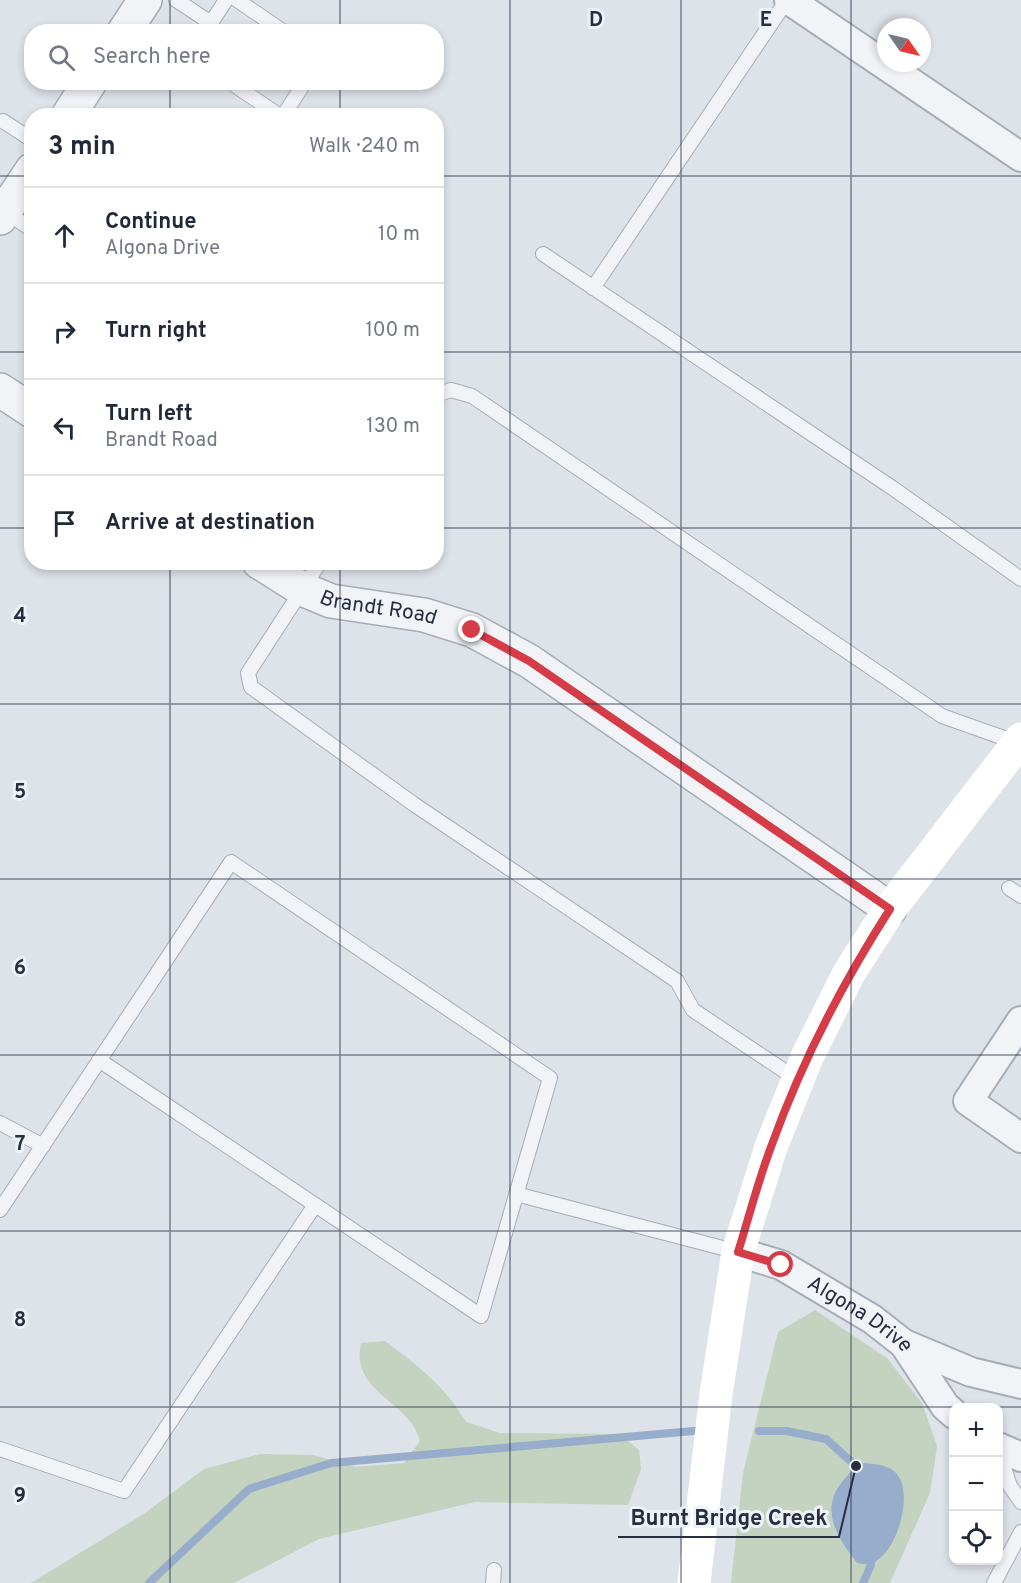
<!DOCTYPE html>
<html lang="en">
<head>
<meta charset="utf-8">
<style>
  :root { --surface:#fff; --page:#f2f2f3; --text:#1f2937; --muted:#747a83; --line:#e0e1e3 }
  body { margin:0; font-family:Overpass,sans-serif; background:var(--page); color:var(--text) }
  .controls { position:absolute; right:18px; bottom:18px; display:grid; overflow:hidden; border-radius:12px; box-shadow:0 3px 9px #0003 }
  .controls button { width:54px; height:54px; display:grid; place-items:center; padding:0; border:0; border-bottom:2px solid var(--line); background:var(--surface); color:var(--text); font:30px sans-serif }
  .compass { position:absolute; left:877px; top:18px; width:54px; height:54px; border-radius:50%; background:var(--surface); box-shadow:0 3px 9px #0003; rotate:124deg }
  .stop { position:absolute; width:18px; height:18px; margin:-14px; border:4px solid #d53c48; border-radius:50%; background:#fff }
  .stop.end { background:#d53c48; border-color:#fff; box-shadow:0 2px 6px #0008 }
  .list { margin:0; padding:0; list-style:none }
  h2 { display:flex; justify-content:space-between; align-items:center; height:78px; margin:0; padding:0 24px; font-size:26px }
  h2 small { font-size:20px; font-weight:400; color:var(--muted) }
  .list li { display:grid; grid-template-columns:39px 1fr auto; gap:18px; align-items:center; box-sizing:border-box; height:96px; padding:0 24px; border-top:2px solid var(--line) }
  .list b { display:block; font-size:22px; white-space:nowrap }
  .list p { margin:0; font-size:20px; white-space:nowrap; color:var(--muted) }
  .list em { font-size:20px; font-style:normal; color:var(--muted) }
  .icon { flex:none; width:33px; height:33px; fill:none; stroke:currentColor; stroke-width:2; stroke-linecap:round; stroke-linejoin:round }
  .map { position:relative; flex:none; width:1021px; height:1583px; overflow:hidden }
  .search { position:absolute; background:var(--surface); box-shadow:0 3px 9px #0003; left:24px; top:24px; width:420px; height:66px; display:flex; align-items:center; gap:15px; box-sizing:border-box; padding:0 21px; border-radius:24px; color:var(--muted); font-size:22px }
  .panel { position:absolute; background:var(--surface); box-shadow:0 3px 9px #0003; left:24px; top:108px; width:420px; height:462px; border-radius:24px }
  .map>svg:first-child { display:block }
</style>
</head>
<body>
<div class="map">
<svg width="1021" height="1583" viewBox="0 0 1021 1583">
  <rect width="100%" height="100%" fill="#dee2e9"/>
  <g fill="#c3d3bf">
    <path d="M815 1310 887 1358 922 1403 937 1446 930 1493 890 1583H731L743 1473 778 1332Z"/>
    <path d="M385 1341C417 1365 446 1387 466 1422L500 1433 619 1434 639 1450 641 1469 628 1505 475 1502 319 1539 234 1583H31L145 1513 204 1469 260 1454 313 1455 356 1467 404 1463 420 1441C410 1400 350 1394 361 1343Z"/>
  </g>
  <path fill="#97adcb" d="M863 1463C874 1464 885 1464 894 1471 914 1488 900 1537 885 1553 881 1558 876 1561 871 1565L857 1563C838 1538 819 1511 842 1482 849 1474 854 1467 863 1463Z"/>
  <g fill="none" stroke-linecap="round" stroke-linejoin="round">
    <g stroke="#97adcb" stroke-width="8">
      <path d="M759 1431H786L826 1439 856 1466 857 1473"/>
      <path d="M149 1583 249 1489 331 1463 705 1430"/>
      <path d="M863 1583 871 1565 870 1556"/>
    </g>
    <defs>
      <g id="service">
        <path d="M176 0 211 23"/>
        <path d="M237 0 284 32"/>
        <path d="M205 32 226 0"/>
        <path d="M230 82 280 116"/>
        <path d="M283 116 305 82"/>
        <path d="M3 121 32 140"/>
        <path d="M5 211 32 230"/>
        <path d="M543 254 894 489 1021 579"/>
        <path d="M593 288 787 0"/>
        <path d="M436 395 451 390 472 396 942 716 1018 743"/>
        <path d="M320 562 248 673 251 687 415 805 677 981 693 1010 798 1080"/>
        <path d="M1009 888 1021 896"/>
        <path d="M0 1123 43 1146"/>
        <path d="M516 1194 738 1252"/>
        <path d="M0 1210 231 862 550 1078 481 1316 99 1060"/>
        <path d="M0 1449 124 1491 315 1205"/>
        <path d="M998 1450 1010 1486 1021 1502"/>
        <path d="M493 1583 494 1570"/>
        <path d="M994 1583 1021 1532"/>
      </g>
      <g id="minor">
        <path d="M789 0 1021 157"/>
        <path d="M1021 1021 968 1101 1021 1138"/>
        <path id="s1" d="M738 1252 781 1265 872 1319 904 1344 945 1406 954 1414"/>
        <path d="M904 1344 971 1372 1021 1384"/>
        <path d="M998 1447 1021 1457"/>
      </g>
      <g id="tertiary">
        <path d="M124 32 145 0"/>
        <path d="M68 116 90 82"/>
        <path d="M0 218 32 170"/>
        <path d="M0 390 32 411"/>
        <path id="s2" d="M259 562 302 589 331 601 424 615 472 630 529 661 890 909"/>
      </g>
    </defs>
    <use href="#service" stroke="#a7acb7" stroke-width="16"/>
    <use href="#minor" stroke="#a7acb7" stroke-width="32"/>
    <use href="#tertiary" stroke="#a7acb7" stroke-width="36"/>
    <use href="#service" stroke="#f1f3f7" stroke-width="14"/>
    <use href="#minor" stroke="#f1f3f7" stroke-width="28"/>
    <use href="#tertiary" stroke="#f1f3f7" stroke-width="33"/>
    <path stroke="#fff" stroke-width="33" d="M694 1583 716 1394 738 1252 771 1147 807 1057 849 973 890 909 1021 739"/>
  </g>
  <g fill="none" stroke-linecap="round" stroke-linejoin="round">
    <path stroke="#d53c48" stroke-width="8" d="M472 630 529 661 890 909C842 984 801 1063 771 1147 758 1181 749 1217 738 1252L781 1265"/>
  </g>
  <path fill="none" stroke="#272e41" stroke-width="1.5" stroke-opacity="0.55" d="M170 0V32M340 0V32M510 0V1583M681 0V1583M851 0V1583M170 82V116M340 82V116M0 176H32M436 176H1021M0 352H32M436 352H1021M0 528H32M436 528H1021M170 562V1583M340 562V1583M0 704H1021M0 879H1021M0 1055H1021M0 1231H1021M0 1407H1021"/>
  <g text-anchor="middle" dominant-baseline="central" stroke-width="6" stroke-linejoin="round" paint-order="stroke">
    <g font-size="21" fill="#272e41" stroke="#eef1f6">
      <text stroke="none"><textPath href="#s2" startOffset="130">Brandt Road</textPath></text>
      <text stroke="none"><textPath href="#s1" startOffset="138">Algona Drive</textPath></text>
    </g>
  </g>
  <g font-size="20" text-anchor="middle" font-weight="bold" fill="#272e41" stroke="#eef1f6" stroke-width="6" stroke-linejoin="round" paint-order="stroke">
    <text x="596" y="26">D</text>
    <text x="766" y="26">E</text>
    <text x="20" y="622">4</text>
    <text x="20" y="798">5</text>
    <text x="20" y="974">6</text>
    <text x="20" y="1150">7</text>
    <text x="20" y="1326">8</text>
    <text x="20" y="1502">9</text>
  </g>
  <path fill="none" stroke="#272e41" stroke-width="2" d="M856 1466L839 1537H618"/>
  <circle fill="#272e41" stroke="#eef1f6" stroke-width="2" cx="856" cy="1466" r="6"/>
  <g font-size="22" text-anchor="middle" font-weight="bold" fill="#272e41" stroke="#eef1f6" stroke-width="6" stroke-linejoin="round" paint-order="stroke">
    <text x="729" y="1525">Burnt Bridge Creek</text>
  </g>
</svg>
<div class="controls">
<button>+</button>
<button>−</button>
<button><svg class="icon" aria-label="locate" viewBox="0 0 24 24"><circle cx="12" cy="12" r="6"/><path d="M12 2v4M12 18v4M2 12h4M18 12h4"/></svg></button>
</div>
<svg class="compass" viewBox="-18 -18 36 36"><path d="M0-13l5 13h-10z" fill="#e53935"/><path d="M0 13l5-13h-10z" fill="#747a83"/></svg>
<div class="stop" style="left:781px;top:1265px"></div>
<div class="stop end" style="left:472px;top:630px"></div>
<div class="search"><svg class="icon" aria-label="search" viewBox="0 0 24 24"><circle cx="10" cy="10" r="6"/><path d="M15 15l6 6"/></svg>Search here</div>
<section class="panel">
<h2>3 min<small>Walk · 240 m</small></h2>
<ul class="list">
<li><svg class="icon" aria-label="ahead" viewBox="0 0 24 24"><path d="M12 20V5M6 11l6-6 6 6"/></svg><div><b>Continue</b><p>Algona Drive</p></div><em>10 m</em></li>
<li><svg class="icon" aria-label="right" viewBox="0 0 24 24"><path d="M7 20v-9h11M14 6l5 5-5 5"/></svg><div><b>Turn right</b></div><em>100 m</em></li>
<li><svg class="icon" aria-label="left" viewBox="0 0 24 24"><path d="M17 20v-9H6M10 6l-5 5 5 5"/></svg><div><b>Turn left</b><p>Brandt Road</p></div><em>130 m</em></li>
<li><svg class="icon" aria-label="arrive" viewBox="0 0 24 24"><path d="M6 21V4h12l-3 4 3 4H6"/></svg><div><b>Arrive at destination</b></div></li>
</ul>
</section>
</div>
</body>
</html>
